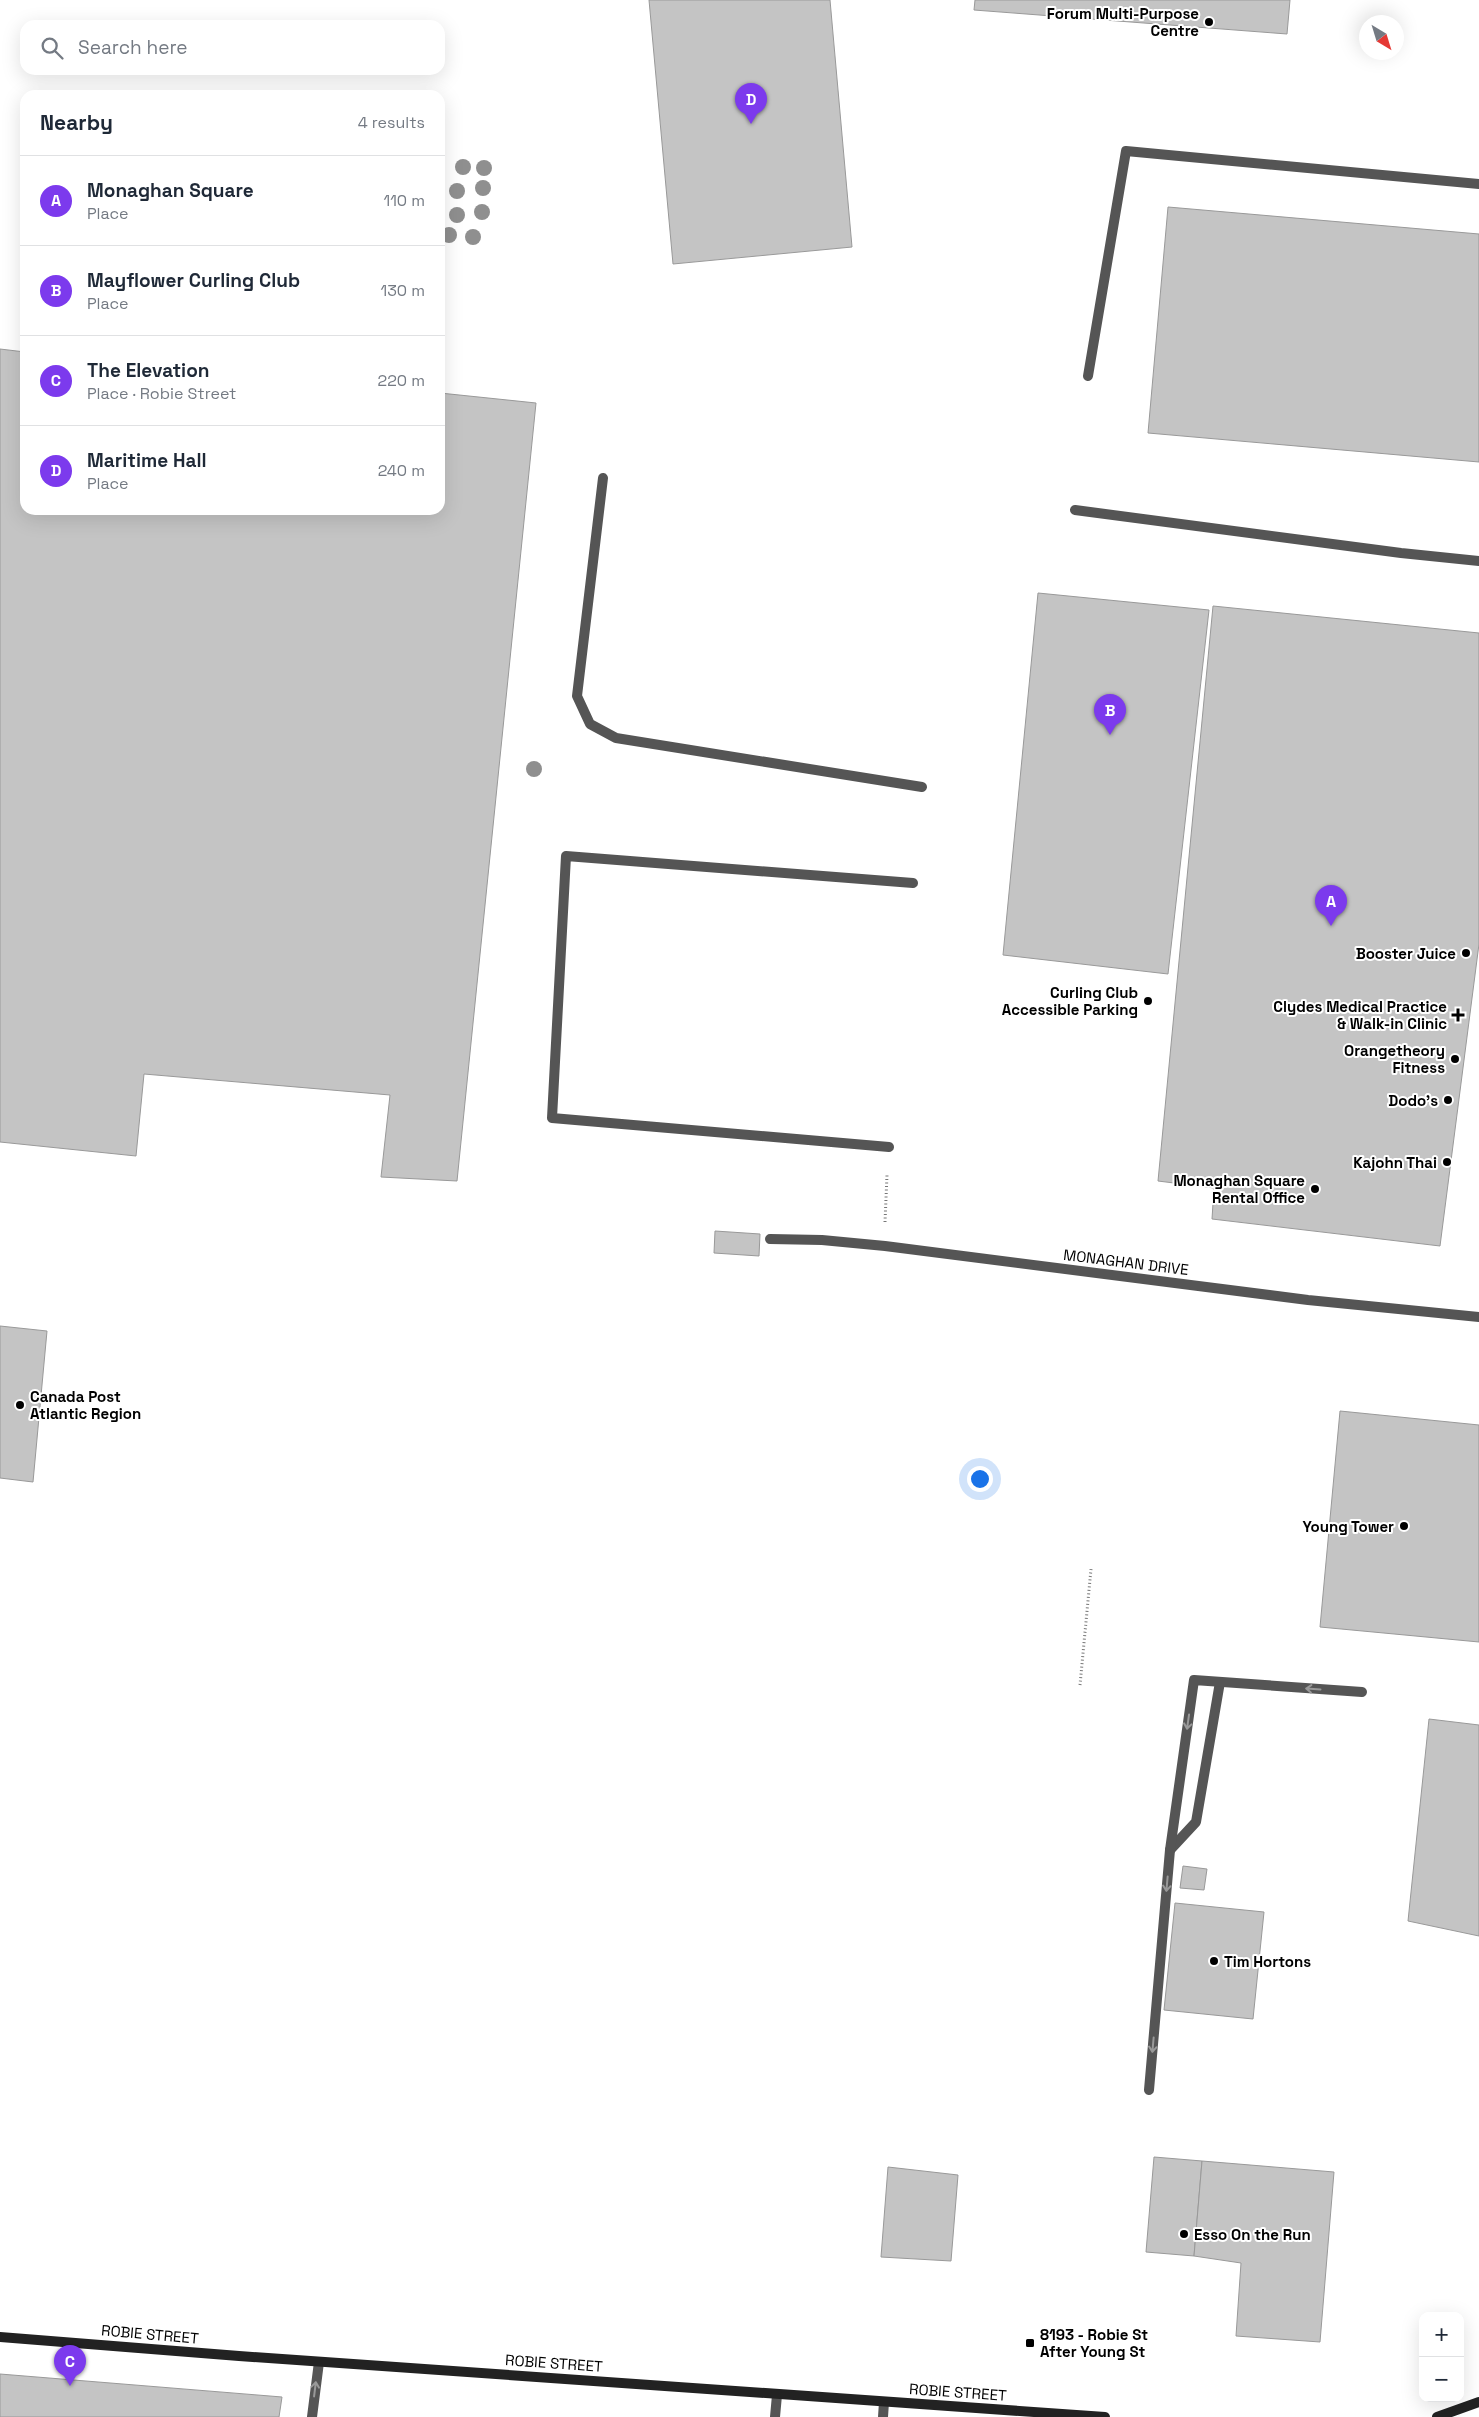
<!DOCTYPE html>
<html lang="en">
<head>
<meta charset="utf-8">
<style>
  :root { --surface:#fff; --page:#f6f6f7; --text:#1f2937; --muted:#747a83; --line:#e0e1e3; --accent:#7c3aed }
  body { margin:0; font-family:"Space Grotesk",sans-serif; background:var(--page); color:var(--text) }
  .controls { position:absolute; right:15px; bottom:15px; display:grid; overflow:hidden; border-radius:10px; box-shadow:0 5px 20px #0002 }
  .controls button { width:45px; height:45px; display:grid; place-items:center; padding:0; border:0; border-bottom:1px solid var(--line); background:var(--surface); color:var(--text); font:25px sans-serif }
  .compass { position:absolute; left:1359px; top:15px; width:45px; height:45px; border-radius:50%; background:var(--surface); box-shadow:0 5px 20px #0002; rotate:142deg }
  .you { position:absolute; left:979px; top:1478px; width:18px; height:18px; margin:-12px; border:4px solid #fff; border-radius:50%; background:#1a73e8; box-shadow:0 0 0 8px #1a73e833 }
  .badge { display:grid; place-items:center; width:32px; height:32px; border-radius:50%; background:var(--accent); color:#fff; font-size:16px; font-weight:700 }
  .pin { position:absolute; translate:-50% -41px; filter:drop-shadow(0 1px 2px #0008) }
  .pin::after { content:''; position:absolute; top:26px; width:18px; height:15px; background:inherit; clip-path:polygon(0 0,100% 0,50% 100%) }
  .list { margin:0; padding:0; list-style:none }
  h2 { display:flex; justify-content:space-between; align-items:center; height:65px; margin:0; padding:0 20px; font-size:21px }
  h2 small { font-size:16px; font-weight:400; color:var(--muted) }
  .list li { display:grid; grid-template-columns:32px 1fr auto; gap:15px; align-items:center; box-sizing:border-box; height:90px; padding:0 20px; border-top:1px solid var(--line) }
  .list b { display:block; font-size:19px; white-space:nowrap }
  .list p { margin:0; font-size:16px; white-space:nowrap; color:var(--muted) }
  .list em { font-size:16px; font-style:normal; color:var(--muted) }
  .icon { flex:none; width:28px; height:28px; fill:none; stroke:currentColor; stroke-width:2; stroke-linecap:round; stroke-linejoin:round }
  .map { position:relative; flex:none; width:1479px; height:2417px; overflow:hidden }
  .search { position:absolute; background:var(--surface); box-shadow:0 5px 20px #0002; left:20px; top:20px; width:425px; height:55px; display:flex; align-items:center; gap:12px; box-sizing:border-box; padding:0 18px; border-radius:15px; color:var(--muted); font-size:19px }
  .panel { position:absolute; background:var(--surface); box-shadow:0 5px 20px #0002; left:20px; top:90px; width:425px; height:425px; border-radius:15px }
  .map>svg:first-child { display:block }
</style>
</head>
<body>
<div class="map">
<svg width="1479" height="2417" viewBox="0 0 1479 2417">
  <rect width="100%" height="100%" fill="#fff"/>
  <g fill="#c4c4c4" stroke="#999">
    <path d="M649 0H830L852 247 673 264Z"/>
    <path d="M975 0H1290L1287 34 974 10Z"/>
    <path d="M1168 207 1479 234V462L1148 433Z"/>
    <path d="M0 349 25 352V510H440V393L536 403 457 1181 381 1177 390 1095 144 1074 136 1156 0 1142Z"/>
    <path d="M1038 593 1209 610 1168 974 1003 955Z"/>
    <path d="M1213 606 1479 633V944L1440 1246 1212 1219 1214 1188 1158 1181Z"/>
    <path d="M715 1231 760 1234 759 1256 714 1253Z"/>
    <path d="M0 1326 47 1331 33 1482 0 1478Z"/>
    <path d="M1340 1411 1479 1425V1642L1320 1627Z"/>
    <path d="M1429 1719 1479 1725V1936L1408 1921Z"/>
    <path d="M1183 1866 1207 1869 1204 1890 1180 1888Z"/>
    <path d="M1175 1903 1264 1912 1253 2019 1164 2010Z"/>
    <path d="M1154 2157 1202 2161 1194 2256 1146 2252Z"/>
    <path d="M1202 2161 1334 2172 1320 2342 1236 2336 1241 2263 1194 2256Z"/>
    <path d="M888 2167 958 2175 951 2261 881 2257Z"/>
    <path d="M0 2374 282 2397 279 2417H0Z"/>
  </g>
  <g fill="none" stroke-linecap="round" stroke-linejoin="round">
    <g stroke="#777" stroke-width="3" stroke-dasharray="1 2.5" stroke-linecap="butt">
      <path d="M885 1222 887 1175"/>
      <path d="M1080 1685 1091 1569"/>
    </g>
    <g stroke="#555" stroke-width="10">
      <path d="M1088 376 1126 151 1479 184"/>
      <path d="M603 478 577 696 590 724 616 738 922 787"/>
      <path d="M1075 510 1401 553 1479 561"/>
      <path d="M889 1147 552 1118 566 856 913 883"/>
      <path d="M1170 1850 1196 1822 1220 1682"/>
      <path d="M1149 2090 1170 1850 1194 1680 1362 1692"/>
      <path d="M883 2417 884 2402"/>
    </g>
    <g stroke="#555" stroke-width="10">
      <path d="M770 1239 822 1240 885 1246 1308 1300 1479 1317"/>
      <path d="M312 2417 319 2362"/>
      <path d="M775 2417 777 2395"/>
    </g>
    <g stroke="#222" stroke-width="10">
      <path d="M0 2337 239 2356 1105 2417"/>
      <path d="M1437 2417 1479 2402"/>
    </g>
  </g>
  <g fill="#8f8f8f">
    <circle cx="463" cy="167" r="8"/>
    <circle cx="484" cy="168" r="8"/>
    <circle cx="483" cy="188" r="8"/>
    <circle cx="457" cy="191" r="8"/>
    <circle cx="482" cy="212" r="8"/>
    <circle cx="457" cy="215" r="8"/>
    <circle cx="449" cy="235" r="8"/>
    <circle cx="473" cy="237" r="8"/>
    <circle cx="534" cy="769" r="8"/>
  </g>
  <defs><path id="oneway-shaft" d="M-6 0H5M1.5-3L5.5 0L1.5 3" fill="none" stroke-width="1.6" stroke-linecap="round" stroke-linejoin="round" transform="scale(1.25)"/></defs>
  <g stroke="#999">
    <use href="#oneway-shaft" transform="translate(1313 1689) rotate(-176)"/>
    <use href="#oneway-shaft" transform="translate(1188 1722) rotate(98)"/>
    <use href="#oneway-shaft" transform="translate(1167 1884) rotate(95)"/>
    <use href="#oneway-shaft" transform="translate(1153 2045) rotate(95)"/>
    <use href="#oneway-shaft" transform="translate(315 2389) rotate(-83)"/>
  </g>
  <g fill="#000" stroke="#fff" stroke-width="2">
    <circle cx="1209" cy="22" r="5"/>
    <circle cx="1466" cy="953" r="5"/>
    <circle cx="1148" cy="1001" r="5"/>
    <path d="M1455.5 1007.5h5v5h5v5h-5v5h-5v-5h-5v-5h5z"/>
    <circle cx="1455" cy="1059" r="5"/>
    <circle cx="1448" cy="1100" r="5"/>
    <circle cx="1447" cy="1162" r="5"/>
    <circle cx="1315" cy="1189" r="5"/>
    <circle cx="20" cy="1405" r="5"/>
    <circle cx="1404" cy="1526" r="5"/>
    <circle cx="1214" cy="1961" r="5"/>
    <circle cx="1184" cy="2234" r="5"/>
    <rect x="1025" y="2338" width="10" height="10" rx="2.5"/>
  </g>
  <g text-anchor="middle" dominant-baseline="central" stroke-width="4" stroke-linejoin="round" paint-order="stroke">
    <g font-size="15" font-weight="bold" fill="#000" stroke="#fff" text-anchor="end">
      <text x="1199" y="13">Forum Multi-Purpose<tspan x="1199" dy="17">Centre</tspan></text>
      <text x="1456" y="953">Booster Juice</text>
      <text x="1138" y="992">Curling Club<tspan x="1138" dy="17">Accessible Parking</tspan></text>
      <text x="1447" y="1006">Clydes Medical Practice<tspan x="1447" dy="17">&amp; Walk-in Clinic</tspan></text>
      <text x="1445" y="1050">Orangetheory<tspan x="1445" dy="17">Fitness</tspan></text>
      <text x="1438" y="1100">Dodo's</text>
      <text x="1437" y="1162">Kajohn Thai</text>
      <text x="1305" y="1180">Monaghan Square<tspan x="1305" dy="17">Rental Office</tspan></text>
      <text x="30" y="1396" text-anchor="start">Canada Post<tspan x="30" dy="17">Atlantic Region</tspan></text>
      <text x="1394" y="1526">Young Tower</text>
      <text x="1224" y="1961" text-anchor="start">Tim Hortons</text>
      <text x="1194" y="2234" text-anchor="start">Esso On the Run</text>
      <text x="1040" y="2334" text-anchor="start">8193 - Robie St<tspan x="1040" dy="17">After Young St</tspan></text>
    </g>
    <g font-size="15" fill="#000" stroke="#fff">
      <text transform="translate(1126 1262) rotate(7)">MONAGHAN DRIVE</text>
      <text transform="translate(150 2334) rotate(5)">ROBIE STREET</text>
      <text transform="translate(554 2363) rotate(4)">ROBIE STREET</text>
      <text transform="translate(958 2392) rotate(4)">ROBIE STREET</text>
    </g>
  </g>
</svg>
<div class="controls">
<button>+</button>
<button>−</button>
</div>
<svg class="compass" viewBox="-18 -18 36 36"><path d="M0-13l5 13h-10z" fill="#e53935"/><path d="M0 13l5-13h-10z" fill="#747a83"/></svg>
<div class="you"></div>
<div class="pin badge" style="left:1331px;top:926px">A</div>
<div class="pin badge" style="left:1110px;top:735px">B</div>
<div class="pin badge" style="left:70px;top:2386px">C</div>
<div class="pin badge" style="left:751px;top:124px">D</div>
<div class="search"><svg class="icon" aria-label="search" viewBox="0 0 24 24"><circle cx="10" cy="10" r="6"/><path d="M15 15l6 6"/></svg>Search here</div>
<section class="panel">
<h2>Nearby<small>4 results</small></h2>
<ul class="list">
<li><span class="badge">A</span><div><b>Monaghan Square</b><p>Place</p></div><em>110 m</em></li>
<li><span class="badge">B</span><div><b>Mayflower Curling Club</b><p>Place</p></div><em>130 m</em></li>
<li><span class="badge">C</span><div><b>The Elevation</b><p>Place · Robie Street</p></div><em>220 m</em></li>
<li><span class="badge">D</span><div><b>Maritime Hall</b><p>Place</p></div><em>240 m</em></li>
</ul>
</section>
</div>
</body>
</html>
